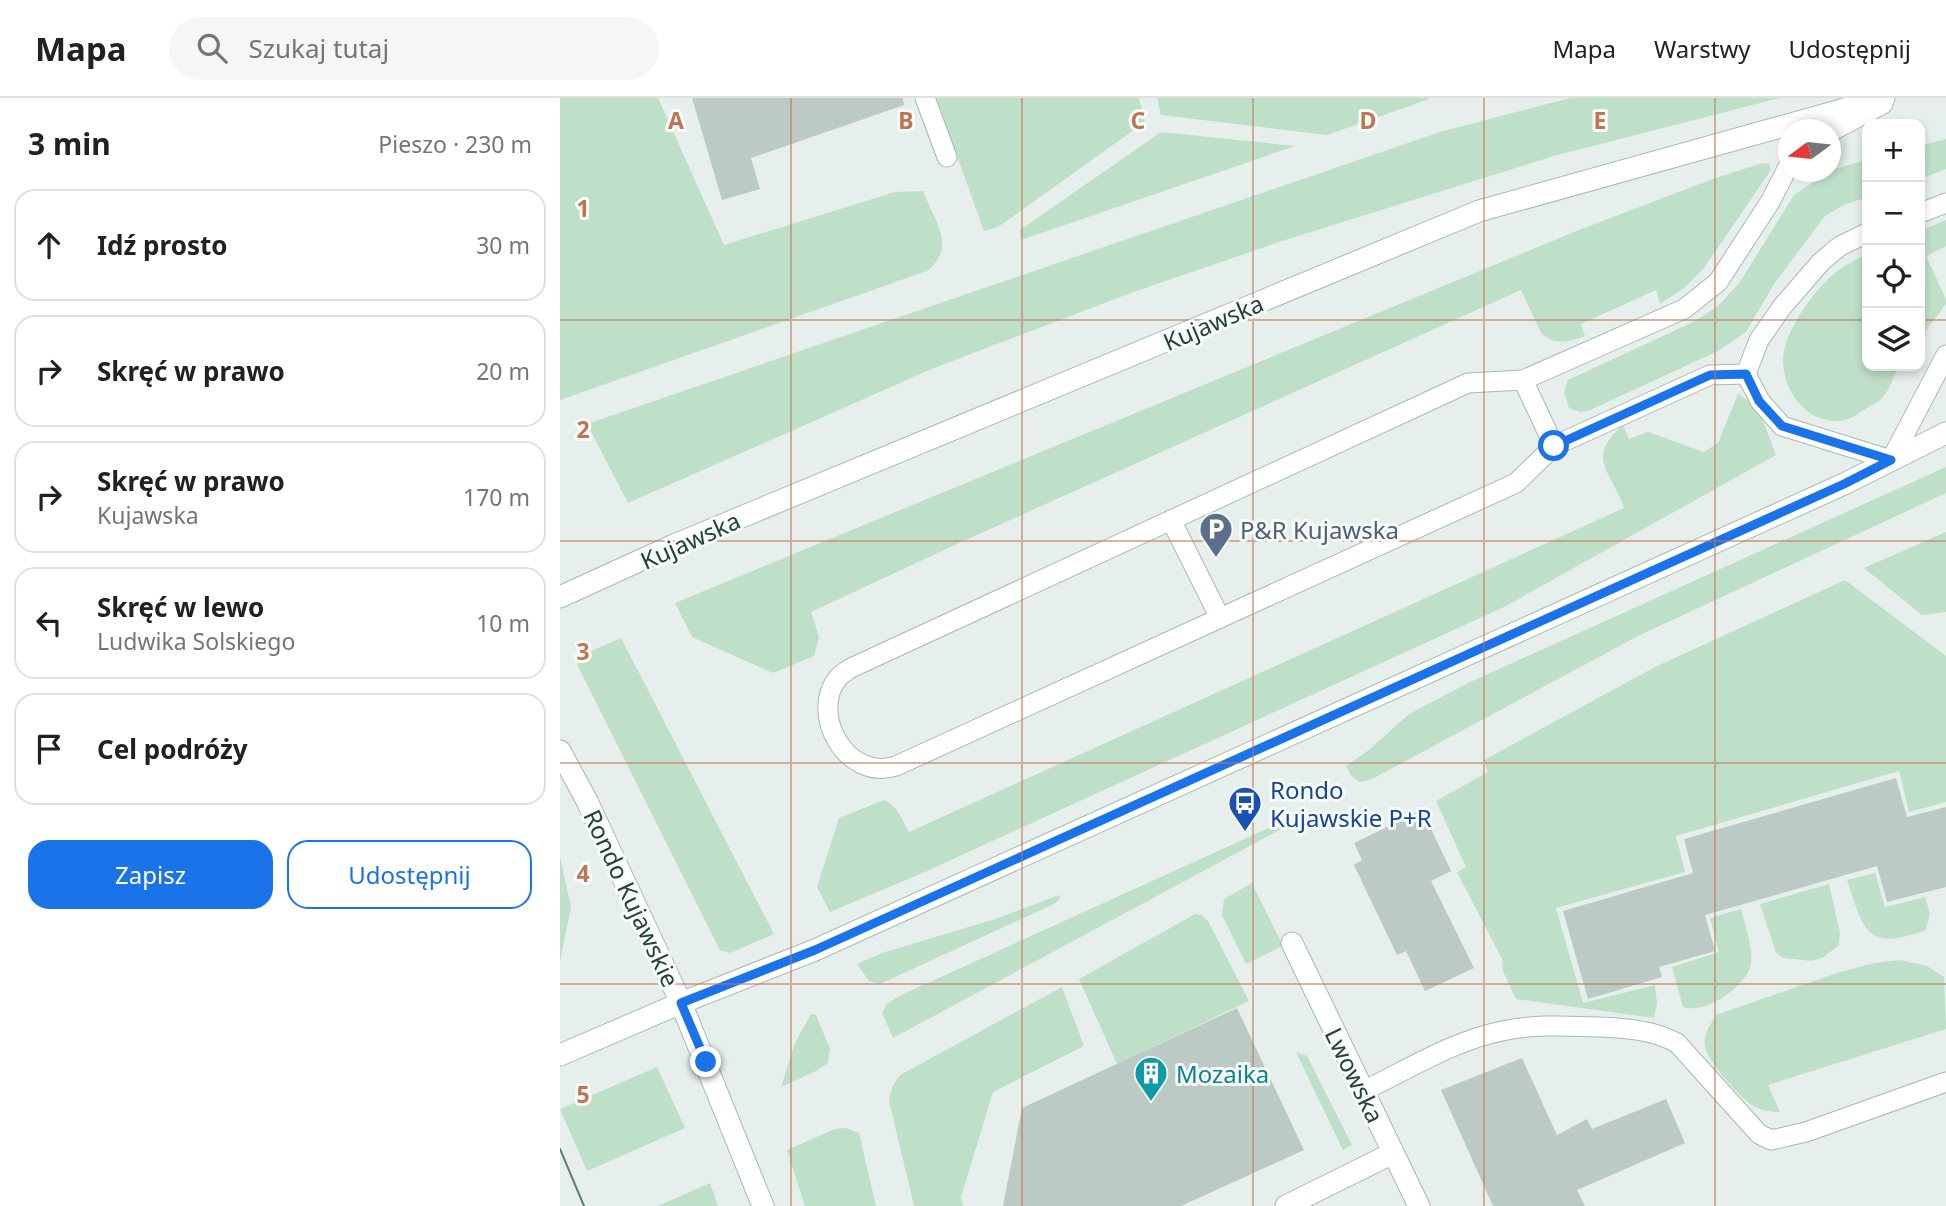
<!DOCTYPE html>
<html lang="pl">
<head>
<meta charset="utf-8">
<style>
  :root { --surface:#fff; --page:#f6f6f6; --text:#202124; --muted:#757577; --line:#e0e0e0; --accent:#1a73e8 }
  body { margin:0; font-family:"Noto Sans",sans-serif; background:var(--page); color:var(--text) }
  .controls { position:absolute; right:21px; top:21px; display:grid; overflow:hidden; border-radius:14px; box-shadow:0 4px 10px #0003 }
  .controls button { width:63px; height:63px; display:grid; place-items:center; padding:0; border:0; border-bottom:2px solid var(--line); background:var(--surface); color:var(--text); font:35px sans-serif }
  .compass { position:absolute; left:1218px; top:21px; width:63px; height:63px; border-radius:50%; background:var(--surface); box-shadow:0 4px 10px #0003; rotate:255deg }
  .stop { position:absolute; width:21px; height:21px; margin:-16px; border:5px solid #1a73e8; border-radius:50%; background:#fff }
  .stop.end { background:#1a73e8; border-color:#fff; box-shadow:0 2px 7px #0008 }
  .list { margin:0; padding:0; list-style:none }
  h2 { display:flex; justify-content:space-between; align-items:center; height:91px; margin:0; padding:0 28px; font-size:30px }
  h2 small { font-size:23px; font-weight:400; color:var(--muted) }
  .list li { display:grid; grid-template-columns:46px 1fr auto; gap:21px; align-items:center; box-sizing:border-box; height:112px; margin:0 14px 14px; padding:0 14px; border:2px solid var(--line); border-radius:21px }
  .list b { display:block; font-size:26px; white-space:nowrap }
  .list p { margin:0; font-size:23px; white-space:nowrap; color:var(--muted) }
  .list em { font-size:23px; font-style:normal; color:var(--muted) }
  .actions { display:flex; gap:14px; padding:21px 28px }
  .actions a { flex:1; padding:16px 0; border:2px solid var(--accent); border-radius:21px; text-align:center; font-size:24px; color:var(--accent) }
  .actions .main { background:var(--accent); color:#fff }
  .icon { flex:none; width:38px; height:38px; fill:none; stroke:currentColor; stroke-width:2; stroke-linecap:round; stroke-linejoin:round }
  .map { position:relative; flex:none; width:1386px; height:1108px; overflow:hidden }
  header { display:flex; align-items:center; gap:42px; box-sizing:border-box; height:98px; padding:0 35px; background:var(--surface); border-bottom:2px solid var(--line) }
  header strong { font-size:33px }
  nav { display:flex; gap:38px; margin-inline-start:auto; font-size:24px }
  .search { width:490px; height:63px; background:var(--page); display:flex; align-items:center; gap:18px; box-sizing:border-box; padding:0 24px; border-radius:38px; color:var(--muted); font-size:26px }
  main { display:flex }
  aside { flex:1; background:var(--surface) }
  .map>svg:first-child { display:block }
</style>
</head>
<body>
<header>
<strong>Mapa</strong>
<div class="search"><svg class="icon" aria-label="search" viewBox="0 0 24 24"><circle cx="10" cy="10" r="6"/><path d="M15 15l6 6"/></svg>Szukaj tutaj</div>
<nav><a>Mapa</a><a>Warstwy</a><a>Udostępnij</a></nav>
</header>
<main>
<aside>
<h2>3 min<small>Pieszo · 230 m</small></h2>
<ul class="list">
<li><svg class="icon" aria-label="ahead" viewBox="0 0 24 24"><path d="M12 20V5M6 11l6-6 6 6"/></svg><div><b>Idź prosto</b></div><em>30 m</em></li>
<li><svg class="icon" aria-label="right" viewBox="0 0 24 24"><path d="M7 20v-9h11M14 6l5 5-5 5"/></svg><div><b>Skręć w prawo</b></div><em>20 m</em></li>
<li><svg class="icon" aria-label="right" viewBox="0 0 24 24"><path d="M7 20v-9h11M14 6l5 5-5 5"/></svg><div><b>Skręć w prawo</b><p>Kujawska</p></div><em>170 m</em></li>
<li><svg class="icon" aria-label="left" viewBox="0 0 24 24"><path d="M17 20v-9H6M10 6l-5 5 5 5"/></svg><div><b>Skręć w lewo</b><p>Ludwika Solskiego</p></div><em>10 m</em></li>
<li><svg class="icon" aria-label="arrive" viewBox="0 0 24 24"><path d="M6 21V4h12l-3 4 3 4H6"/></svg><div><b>Cel podróży</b></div></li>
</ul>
<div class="actions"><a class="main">Zapisz</a><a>Udostępnij</a></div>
</aside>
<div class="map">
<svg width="1386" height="1108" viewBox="0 0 1386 1108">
  <rect width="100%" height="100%" fill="#e6efeb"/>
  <g fill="#bfe0c8">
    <path d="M0 0H98L164 147 335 94 363 93C375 124 397 149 367 173L0 302Z"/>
    <path d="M376 0H579L585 24 438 129 424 133Z"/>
    <path d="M597 0H872L767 37 601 17Z"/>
    <path d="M1010 0H1220L994 58 719 144 568 196 374 270 68 405 27 326 880 34Z"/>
    <path d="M601 34 735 48 461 142 460 132Z"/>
    <path d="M1386 41V71L1360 81V48Z"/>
    <path d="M1307 62V99L1284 107 1265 118 1214 186 1186 234 1158 253 1028 313 1020 314 1009 310 1004 295 1008 282 1133 224 1158 208 1180 184 1234 97 1271 72Z"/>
    <path d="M1202 65 1209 66 1211 72 1144 170 1124 190 1100 206 1096 192 1021 226 1025 238C1010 244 994 248 981 235L961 192 397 446 251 514 259 539 254 558 213 575 132 539 115 505 1019 132 1150 82Z"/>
    <path d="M1386 122V148L1366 158 1386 201V206L1360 241V133Z"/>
    <path d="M1307 156V268H1340C1333 277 1330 292 1322 300 1319 304 1313 306 1309 309 1300 314 1291 322 1280 323 1247 325 1225 296 1223 265 1221 237 1254 192 1275 175 1285 167 1296 161 1307 156Z"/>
    <path d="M1178 296C1201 308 1207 334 1216 357L944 509 367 773 270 814 257 789 279 720 324 702C338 708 342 722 349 734L1064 410C1051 373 1025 360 1063 327L1069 341 1088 334 1144 354 1158 345Z"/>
    <path d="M1386 369V395L1080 537 812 681 800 684 791 678 786 668 809 652 849 616 908 585Z"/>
    <path d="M1386 434V514L1362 517 1304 470Z"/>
    <path d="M1285 482 1386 558V704L1349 714 1339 673 1116 738 1125 774 996 810 1023 905 1095 887 1097 905 1094 920 956 901 943 873 942 861 897 774 906 769 876 703 928 674 924 662 1097 568Z"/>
    <path d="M61 540 214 836 170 855 160 852 18 568 20 558Z"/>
    <path d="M724 723 727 728 333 940 322 915 327 906 339 898Z"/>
    <path d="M0 759 11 809 0 864Z"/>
    <path d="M1315 775 1325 809 1365 799 1370 816 1366 832C1306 854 1304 833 1287 782Z"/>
    <path d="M692 785 723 848 686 866 662 817 664 801Z"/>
    <path d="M1269 786 1280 835 1279 847 1264 859 1252 863 1224 860 1216 855 1200 806Z"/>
    <path d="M499 797 500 801 494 806 320 886 309 883 297 866 322 855 435 821Z"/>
    <path d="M1181 811C1185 827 1193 849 1191 865 1188 888 1145 917 1123 909L1112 869 1159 854 1150 820Z"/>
    <path d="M635 816 642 817 648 823 689 903 557 966 519 881Z"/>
    <path d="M1340 862 1367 868 1384 879 1386 931 1208 987 1220 1014C1209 1014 1198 1012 1189 1005 1177 996 1147 962 1145 948 1143 936 1150 927 1156 917L1277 875 1314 865Z"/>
    <path d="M502 889 524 948 433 994 401 1099 403 1108H354L329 1003C331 992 333 986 340 977Z"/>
    <path d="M251 916 256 917 270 951 268 965 256 973 221 989 235 945Z"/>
    <path d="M736 954 747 958 792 1047 783 1052Z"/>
    <path d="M97 969 125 1030 27 1073 0 1011Z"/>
    <path d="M286 1030 299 1035 316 1108H245L227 1052 275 1031Z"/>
    <path d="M150 1085 158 1108H98Z"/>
  </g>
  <g fill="#bbcac4">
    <path d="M132 0H343L344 7 191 60 200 91 162 102Z"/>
    <path d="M1336 680 1347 719 1386 709V789L1327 804 1317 768 1145 817 1155 853 1099 869 1102 879 1028 901 1003 813 1133 775 1124 741Z"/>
    <path d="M862 712 891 773 871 783 914 870 865 893 846 853 837 857 794 767 802 762 794 745Z"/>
    <path d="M677 910 744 1052 621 1108H443L462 1010Z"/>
    <path d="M962 960 997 1037 1027 1021 1032 1031 1106 1001 1125 1045 1017 1092 1025 1108H933L881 992Z"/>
  </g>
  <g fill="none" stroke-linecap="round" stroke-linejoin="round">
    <defs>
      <g id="lane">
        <path d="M365 0 387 59"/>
        <path d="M1270 34 1323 6"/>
        <path d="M1360 115 1386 105"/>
        <path d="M1307 135 1280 148 1261 164 1222 209 1199 242 1186 276 1200 303 1222 328 1331 362 1386 257"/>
        <path d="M1186 276 1150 277 994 348 963 282 1124 211 1158 184 1210 104 1228 69"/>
        <path d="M963 282 908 285 291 570C287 573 281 576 278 580 249 615 286 684 336 668L956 385 994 348"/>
        <path d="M611 422 660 520"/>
        <path d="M803 993C847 972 893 943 942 933 974 926 1006 928 1039 929 1066 930 1093 932 1117 945L1199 1036 1211 1042 1246 1034 1386 984"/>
      </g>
      <g id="street">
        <path d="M732 845 859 1108"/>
        <path d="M726 1108 833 1055"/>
      </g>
      <g id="secondary">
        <path d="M0 499 114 447 919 113 1324 0"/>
        <path d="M0 653 27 703 121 905 203 1108"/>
        <path d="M0 957 121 905 255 852 1284 386 1386 335"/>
      </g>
    </defs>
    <use href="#lane" stroke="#a8b8b2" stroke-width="21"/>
    <use href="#street" stroke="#a8b8b2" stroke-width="23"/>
    <use href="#secondary" stroke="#a4bbb3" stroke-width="23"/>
    <use href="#lane" stroke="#fff" stroke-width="19"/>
    <use href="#street" stroke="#fff" stroke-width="21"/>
    <use href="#secondary" stroke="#fff" stroke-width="21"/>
    <path stroke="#5f7d75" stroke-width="2" d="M0 1051 24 1108"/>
  </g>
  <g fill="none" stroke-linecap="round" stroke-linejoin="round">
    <path stroke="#1a73e8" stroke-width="9" d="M146 964 121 905 255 852 1284 386 1331 362 1222 328 1199 303 1186 276 1150 277 994 348"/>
  </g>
  <path fill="none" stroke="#c07456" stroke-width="2" stroke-opacity="0.55" d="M231 0V1108M462 0V1108M693 0V1108M924 0V1108M1155 0V1108M0 222H1307M1360 222H1386M0 443H1386M0 665H1386M0 886H1386"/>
  <defs>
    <symbol id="parking-pin" viewBox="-11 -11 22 30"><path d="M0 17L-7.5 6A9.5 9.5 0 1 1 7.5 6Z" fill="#5c6f8a" stroke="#f7fbf9"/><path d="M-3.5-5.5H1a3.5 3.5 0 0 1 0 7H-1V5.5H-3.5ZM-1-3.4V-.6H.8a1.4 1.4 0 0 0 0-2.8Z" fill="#fff"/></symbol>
    <symbol id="bus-pin" viewBox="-11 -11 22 30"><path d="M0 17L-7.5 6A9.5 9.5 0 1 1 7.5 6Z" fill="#1a4fb4" stroke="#f7fbf9"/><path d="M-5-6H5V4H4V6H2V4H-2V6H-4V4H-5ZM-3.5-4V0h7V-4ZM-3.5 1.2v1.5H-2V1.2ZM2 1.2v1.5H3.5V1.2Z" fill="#fff"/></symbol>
    <symbol id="building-pin" viewBox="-11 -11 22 30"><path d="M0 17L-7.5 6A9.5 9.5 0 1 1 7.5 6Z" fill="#0f9aa8" stroke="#f7fbf9"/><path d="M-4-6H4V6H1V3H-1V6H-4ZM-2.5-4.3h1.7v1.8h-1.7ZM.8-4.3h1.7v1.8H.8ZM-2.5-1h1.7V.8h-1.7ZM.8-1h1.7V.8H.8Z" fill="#fff"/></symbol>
  </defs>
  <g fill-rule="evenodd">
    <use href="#parking-pin" x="637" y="412" width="38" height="52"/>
    <use href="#bus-pin" x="666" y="686" width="38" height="52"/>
    <use href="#building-pin" x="572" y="956" width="38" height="52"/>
  </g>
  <g text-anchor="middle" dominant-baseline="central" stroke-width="6" stroke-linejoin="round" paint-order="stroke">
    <g font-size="24" fill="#24423a" stroke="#f7fbf9">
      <text transform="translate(653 224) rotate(-23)">Kujawska</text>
      <text transform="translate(130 442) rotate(-24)">Kujawska</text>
      <text transform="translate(72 800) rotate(65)">Rondo Kujawskie</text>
      <text transform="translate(795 977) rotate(64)">Lwowska</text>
    </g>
    <g font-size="24" fill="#4e5e75" stroke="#f7fbf9" text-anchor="start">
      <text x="680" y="431">P&amp;R Kujawska</text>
    </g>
    <g font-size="24" fill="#164399" stroke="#f7fbf9" text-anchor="start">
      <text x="710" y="691">Rondo<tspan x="710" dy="28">Kujawskie P+R</tspan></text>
    </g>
    <g font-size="24" fill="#0d838f" stroke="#f7fbf9" text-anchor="start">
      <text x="616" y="975">Mozaika</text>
    </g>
  </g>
  <g font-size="23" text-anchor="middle" font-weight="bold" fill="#c07456" stroke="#f7fbf9" stroke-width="6" stroke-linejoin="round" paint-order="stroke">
    <text x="116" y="31">A</text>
    <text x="346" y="31">B</text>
    <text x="578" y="31">C</text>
    <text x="808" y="31">D</text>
    <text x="1040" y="31">E</text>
    <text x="23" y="119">1</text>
    <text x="23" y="340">2</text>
    <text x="23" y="562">3</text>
    <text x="23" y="784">4</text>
    <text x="23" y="1005">5</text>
  </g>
</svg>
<div class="controls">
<button>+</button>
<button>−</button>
<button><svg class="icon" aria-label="locate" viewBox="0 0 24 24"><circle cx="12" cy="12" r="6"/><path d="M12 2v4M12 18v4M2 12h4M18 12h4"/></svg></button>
<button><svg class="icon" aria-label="layers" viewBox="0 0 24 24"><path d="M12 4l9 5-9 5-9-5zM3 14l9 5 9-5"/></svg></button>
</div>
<svg class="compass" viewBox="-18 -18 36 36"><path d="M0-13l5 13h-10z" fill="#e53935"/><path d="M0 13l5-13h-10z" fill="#757577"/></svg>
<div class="stop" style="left:994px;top:348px"></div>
<div class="stop end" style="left:146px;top:964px"></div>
</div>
</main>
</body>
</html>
